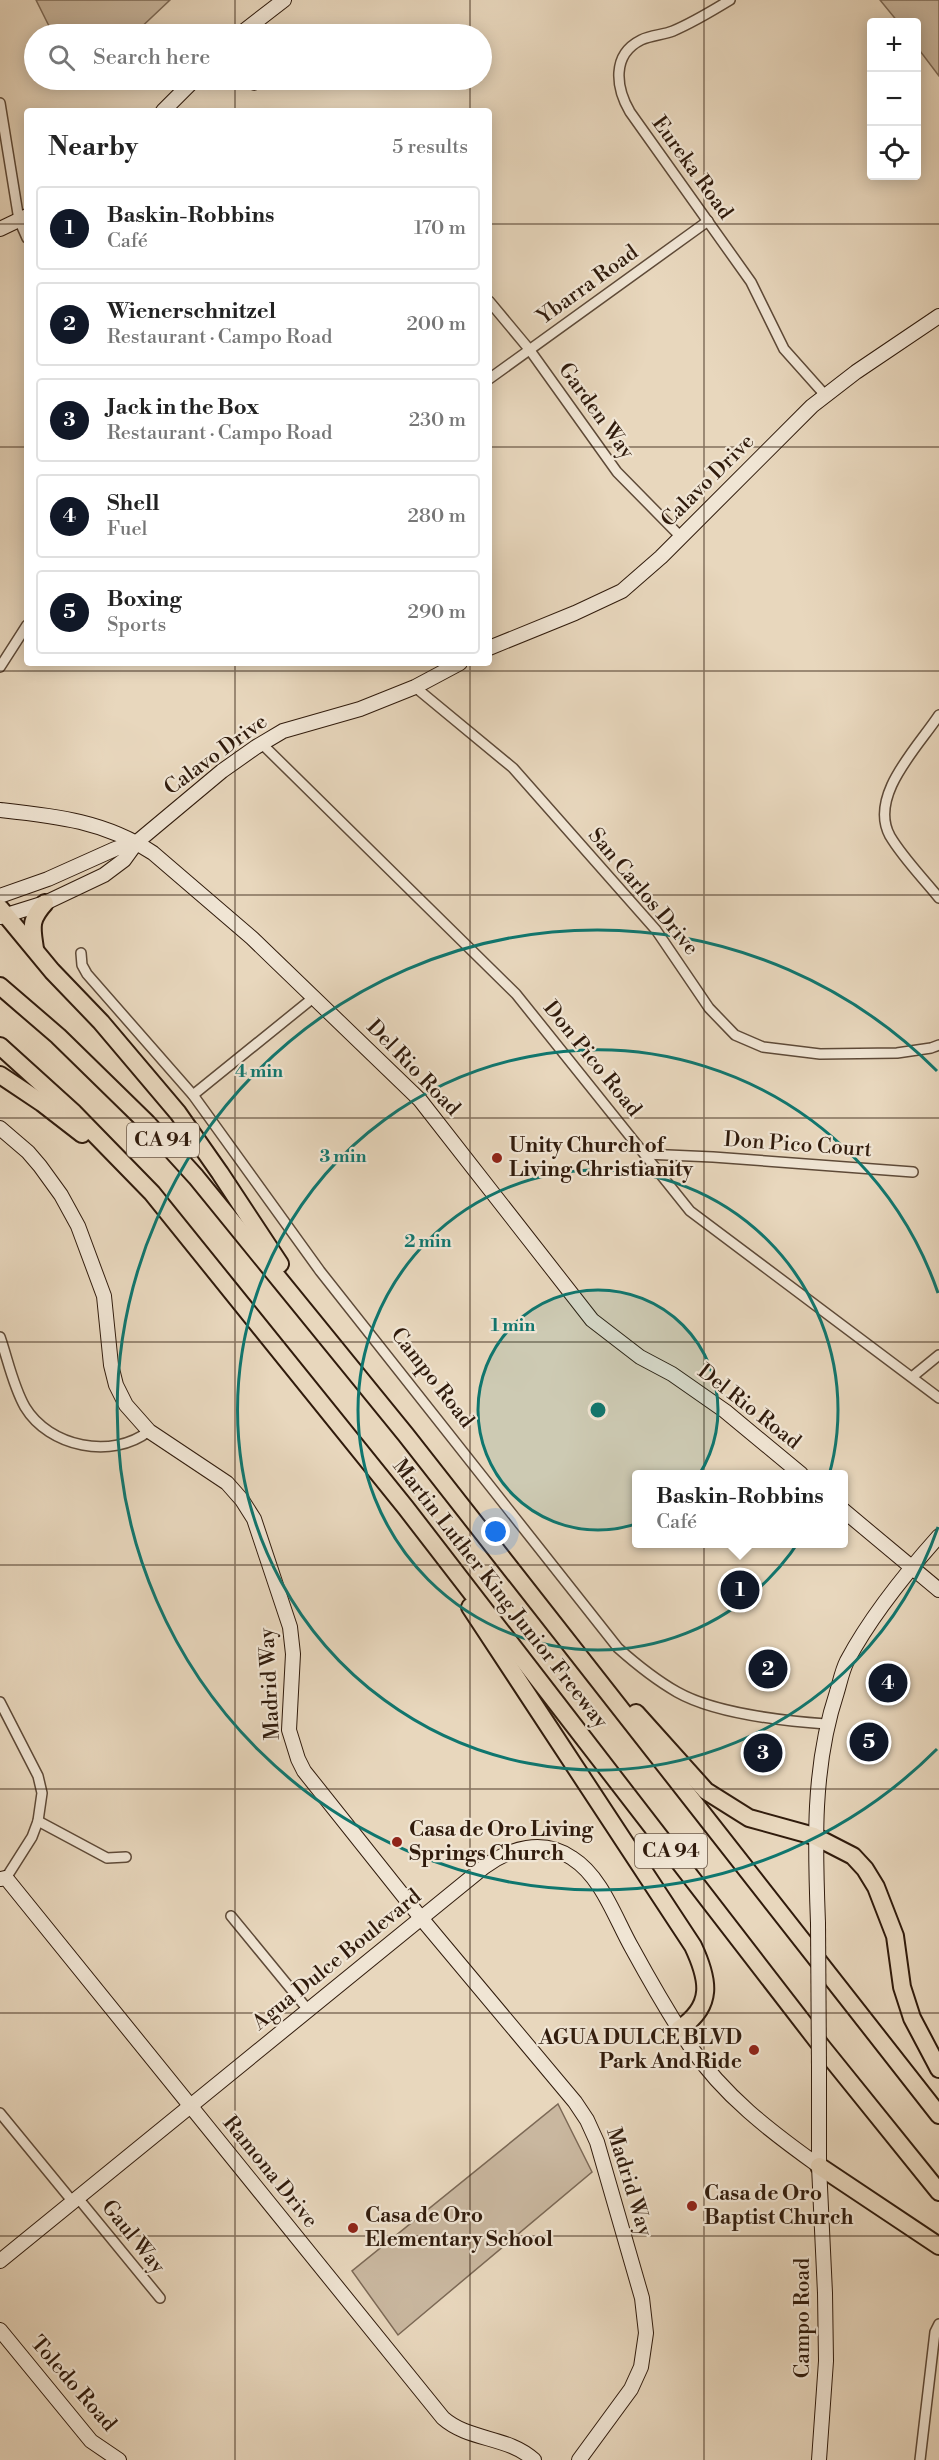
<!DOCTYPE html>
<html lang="en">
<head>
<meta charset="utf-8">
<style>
  :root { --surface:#fff; --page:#f6f6f6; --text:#222; --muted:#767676; --line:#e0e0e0; --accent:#111827 }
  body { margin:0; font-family:"Libre Bodoni",serif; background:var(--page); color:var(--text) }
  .controls { position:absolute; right:18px; top:18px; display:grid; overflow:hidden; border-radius:6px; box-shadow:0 3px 15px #0003 }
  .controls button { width:54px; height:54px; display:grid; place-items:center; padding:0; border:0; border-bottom:2px solid var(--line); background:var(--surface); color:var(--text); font:30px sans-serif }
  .you { position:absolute; left:496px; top:1532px; width:21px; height:21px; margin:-15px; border:4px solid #fff; border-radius:50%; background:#1a73e8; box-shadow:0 0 0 9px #1a73e833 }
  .badge { display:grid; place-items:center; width:39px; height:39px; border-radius:50%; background:var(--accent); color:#fff; font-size:20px; font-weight:700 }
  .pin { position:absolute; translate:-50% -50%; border:3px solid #fff; box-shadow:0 2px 6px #0006 }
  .popup { position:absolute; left:632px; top:1470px; width:216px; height:78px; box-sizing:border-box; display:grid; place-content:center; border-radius:6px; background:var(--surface); filter:drop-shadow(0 2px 4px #0005); font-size:20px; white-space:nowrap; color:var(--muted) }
  .popup b { font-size:22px; color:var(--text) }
  .popup::after { content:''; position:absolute; left:50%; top:100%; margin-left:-12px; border:12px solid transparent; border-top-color:var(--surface) }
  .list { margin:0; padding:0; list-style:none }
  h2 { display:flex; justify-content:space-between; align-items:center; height:78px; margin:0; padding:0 24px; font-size:26px }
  h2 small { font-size:20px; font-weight:400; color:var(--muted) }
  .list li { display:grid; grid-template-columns:39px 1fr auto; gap:18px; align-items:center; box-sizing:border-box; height:84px; margin:0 12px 12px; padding:0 12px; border:2px solid var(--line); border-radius:6px }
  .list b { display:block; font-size:22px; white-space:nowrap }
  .list p { margin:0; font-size:20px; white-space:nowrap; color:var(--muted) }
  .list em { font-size:20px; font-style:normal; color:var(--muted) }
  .icon { flex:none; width:33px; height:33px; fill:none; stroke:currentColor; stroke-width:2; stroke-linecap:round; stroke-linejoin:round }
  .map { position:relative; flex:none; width:939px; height:2460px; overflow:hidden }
  .search { position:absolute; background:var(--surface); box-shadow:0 3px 15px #0003; left:24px; top:24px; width:468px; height:66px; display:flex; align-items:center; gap:15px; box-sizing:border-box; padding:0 21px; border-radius:33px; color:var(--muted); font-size:22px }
  .panel { position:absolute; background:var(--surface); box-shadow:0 3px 15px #0003; left:24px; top:108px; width:468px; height:558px; border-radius:6px }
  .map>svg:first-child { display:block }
</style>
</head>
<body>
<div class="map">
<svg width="939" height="2460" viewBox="0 0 939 2460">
  <rect width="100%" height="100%" fill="#e8d7bd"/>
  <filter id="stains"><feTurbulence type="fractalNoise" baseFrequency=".00333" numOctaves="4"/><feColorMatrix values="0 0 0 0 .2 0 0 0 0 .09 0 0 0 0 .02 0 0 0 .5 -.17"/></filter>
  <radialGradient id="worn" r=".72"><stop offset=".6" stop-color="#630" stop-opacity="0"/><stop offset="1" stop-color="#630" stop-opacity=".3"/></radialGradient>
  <g fill="#c9b79f" stroke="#7c6956" stroke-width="1.5">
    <path d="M36 0H170L134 34H53Z"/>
    <path d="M880 0H939V76L917 47 916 22H898Z"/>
    <path d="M558 2104 592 2172 398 2335 352 2271Z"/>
  </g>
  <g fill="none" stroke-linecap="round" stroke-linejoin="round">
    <defs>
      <g id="street">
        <path d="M730 0C712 11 692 23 673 31 663 35 651 35 641 40 611 55 616 88 630 112L751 282 784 349 825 395"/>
        <path d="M248 80 254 85"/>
        <path d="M0 103 19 220 27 238"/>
        <path d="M489 301 529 349 617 472 681 537"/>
        <path d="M489 379 708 221"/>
        <path d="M0 667 27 625"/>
        <path d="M415 687 513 768 656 930 709 1008 735 1035 763 1047 820 1054 897 1053 931 1048 939 1045"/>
        <path d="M939 715C918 747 868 796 890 836 903 858 923 878 939 898"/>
        <path d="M262 744 516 994 690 1211 939 1398"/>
        <path d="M81 953 82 965 87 974 193 1095 320 1271 618 1648C636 1664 656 1680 677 1692 714 1713 784 1721 826 1724"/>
        <path d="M193 1095 313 998"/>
        <path d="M645 1154 713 1157 913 1172"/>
        <path d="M0 1337C8 1360 13 1386 25 1407 49 1447 112 1460 149 1431"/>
        <path d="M912 1377 939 1355"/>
        <path d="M0 1702 38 1776 42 1793 38 1821 32 1837 6 1878"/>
        <path d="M38 1821 107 1858 126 1857"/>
        <path d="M231 1916 309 2011"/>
        <path d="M0 2113 73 2202"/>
        <path d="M78 2198 160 2298"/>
        <path d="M920 2460 935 2332 939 2324"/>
      </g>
      <g id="secondary">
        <path d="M240 34 284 0"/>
        <path d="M163 111 194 80"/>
        <path d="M0 229 27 216"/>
        <path d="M489 648 575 613 622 591 661 557 812 406 856 372 939 316"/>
        <path d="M0 810C55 816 105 821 153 853L252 938 420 1100 592 1320 640 1357 672 1374 725 1411 801 1474"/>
        <path d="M0 896 48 879 115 849 137 842"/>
        <path d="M0 917 45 903 104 875 124 860 137 842 222 771 256 747 283 731 360 709 415 687 460 663"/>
        <path d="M0 1128 28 1152 40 1166 61 1195 78 1226 104 1296 111 1365 116 1385 126 1405 149 1431 227 1483 242 1500 254 1519 290 1627 293 1654 289 1730 298 1759 304 1771 421 1918 575 2102 587 2120 597 2142 642 2298 646 2333 641 2367 631 2389 579 2460"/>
        <path d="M843 1510 939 1590"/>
        <path d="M0 1879 6 1878 443 2418C469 2441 508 2436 534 2460"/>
        <path d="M818 1923C815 1845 812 1767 837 1692 840 1682 842 1671 847 1661 871 1616 905 1574 939 1536"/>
        <path d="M0 2261 484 1867C510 1848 543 1838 572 1858 602 1877 615 1918 632 1948 650 1981 669 2014 690 2046 724 2096 770 2131 819 2166"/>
        <path d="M0 2330 91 2441 119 2460"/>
        <path d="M819 2460 826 2361 825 2293 819 2166V2068"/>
      </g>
      <g id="highway">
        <path d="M0 908 52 971 101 1022 178 1113 220 1173 280 1264"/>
        <path d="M35 949C32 927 29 921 45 903"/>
        <path d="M0 986 58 1036 147 1123 196 1177 406 1435 939 2115"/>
        <path d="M0 1046 74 1113 152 1193 406 1508 822 2047 939 2192"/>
        <path d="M0 1075 42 1103 82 1134"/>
        <path d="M470 1607 693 1946C709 1980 714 2006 679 2029"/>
        <path d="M636 1713 706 1791 749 1818 814 1836 853 1856 865 1869 876 1887 895 1936 902 1987 912 2018 939 2069"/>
        <path d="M819 2166 939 2246"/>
      </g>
    </defs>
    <use href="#street" stroke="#5e4a38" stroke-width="12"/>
    <use href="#secondary" stroke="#301b0c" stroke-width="16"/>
    <use href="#highway" stroke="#301b0c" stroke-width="20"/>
    <use href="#street" stroke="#f0e5d4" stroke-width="9"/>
    <use href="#secondary" stroke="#f0e5d4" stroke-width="14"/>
    <use href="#highway" stroke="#e8d7bd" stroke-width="16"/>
    <defs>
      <path id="secondary-bridge" d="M818 1923 819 2068"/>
    </defs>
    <use href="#secondary-bridge" stroke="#301b0c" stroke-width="16" stroke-linecap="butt"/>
    <use href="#secondary-bridge" stroke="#f0e5d4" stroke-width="14"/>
  </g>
  <path fill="none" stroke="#301b0c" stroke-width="1.5" stroke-opacity="0.55" d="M235 0V34M470 0V34M704 0V2460M235 80V111M470 80V111M0 224H27M489 224H939M0 447H27M489 447H939M235 663V2460M470 663V2460M0 671H939M0 895H939M0 1118H939M0 1342H939M0 1565H939M0 1789H939M0 2013H939M0 2236H939"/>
  <circle cx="598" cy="1410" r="120" fill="#0f766e" fill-opacity=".12"/>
  <g fill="none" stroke="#0f766e" stroke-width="3">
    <circle cx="598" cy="1410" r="120"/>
    <circle cx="598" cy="1410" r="240"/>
    <path d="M938 1527A360 360 0 1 1 938 1293"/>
    <path d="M937 1749A480 480 0 1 1 937 1071"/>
  </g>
  <g fill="#8f2418" stroke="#f0e5d4" stroke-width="2">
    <circle cx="497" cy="1158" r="6"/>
    <circle cx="397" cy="1842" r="6"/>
    <circle cx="754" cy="2050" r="6"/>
    <circle cx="692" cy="2206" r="6"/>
    <circle cx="353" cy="2228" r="6"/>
  </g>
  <g text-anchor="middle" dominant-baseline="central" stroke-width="4.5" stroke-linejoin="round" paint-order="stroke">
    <g fill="#f0e5d4" stroke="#6a5848" stroke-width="1.5">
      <rect x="127" y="1123" width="72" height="34" rx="4.5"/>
      <rect x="635" y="1834" width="72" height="34" rx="4.5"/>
    </g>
    <g font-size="20" font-weight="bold" fill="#301b0c">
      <text x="163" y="1140">CA 94</text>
      <text x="671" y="1851">CA 94</text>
    </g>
    <g font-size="21" fill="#301b0c" stroke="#f0e5d4">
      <text transform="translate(692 168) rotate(54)">Eureka Road</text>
      <text transform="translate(588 285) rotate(-36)">Ybarra Road</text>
      <text transform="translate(596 411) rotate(54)">Garden Way</text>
      <text transform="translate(708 481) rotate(-45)">Calavo Drive</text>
      <text transform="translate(216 755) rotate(-36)">Calavo Drive</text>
      <text transform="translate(643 892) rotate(50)">San Carlos Drive</text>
      <text transform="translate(592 1059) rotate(51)">Don Pico Road</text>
      <text transform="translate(413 1068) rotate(46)">Del Rio Road</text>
      <text transform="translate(798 1145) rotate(4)">Don Pico Court</text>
      <text transform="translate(432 1378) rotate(52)">Campo Road</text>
      <text transform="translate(749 1407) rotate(38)">Del Rio Road</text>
      <text transform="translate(500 1594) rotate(52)">Martin Luther King Junior Freeway</text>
      <text transform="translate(270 1684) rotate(-93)">Madrid Way</text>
      <text transform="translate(337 1960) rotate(-39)">Agua Dulce Boulevard</text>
      <text transform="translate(270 2172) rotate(51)">Ramona Drive</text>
      <text transform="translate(629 2182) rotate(73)">Madrid Way</text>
      <text transform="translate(133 2237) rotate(51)">Gaul Way</text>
      <text transform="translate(803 2318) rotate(-90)">Campo Road</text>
      <text transform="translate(73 2384) rotate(49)">Toledo Road</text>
    </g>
    <g font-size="21" font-weight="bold" fill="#301b0c" stroke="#f0e5d4" text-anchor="start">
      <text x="509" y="1146">Unity Church of<tspan x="509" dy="24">Living Christianity</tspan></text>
      <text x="409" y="1830">Casa de Oro Living<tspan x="409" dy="24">Springs Church</tspan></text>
      <text x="742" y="2038" text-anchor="end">AGUA DULCE BLVD<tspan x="742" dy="24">Park And Ride</tspan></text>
      <text x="704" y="2194">Casa de Oro<tspan x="704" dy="24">Baptist Church</tspan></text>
      <text x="365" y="2216">Casa de Oro<tspan x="365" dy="24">Elementary School</tspan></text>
    </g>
  </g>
  <circle cx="598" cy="1410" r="9" fill="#0f766e" stroke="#f0e5d4" stroke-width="3"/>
  <g font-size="18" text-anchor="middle" font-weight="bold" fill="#0f766e" stroke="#f0e5d4" stroke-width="4.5" stroke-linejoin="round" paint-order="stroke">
    <text x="259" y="1077">4 min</text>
    <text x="343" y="1162">3 min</text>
    <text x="428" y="1247">2 min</text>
    <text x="513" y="1331">1 min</text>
  </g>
  <rect width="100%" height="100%" filter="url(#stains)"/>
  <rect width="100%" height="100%" fill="url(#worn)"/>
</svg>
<div class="controls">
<button>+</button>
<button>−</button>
<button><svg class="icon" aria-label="locate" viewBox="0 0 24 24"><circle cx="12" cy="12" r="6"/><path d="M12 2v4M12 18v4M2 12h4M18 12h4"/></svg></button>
</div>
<div class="you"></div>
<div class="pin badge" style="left:740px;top:1590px">1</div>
<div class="popup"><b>Baskin-Robbins</b>Café</div>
<div class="pin badge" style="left:768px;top:1669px">2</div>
<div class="pin badge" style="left:763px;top:1753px">3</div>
<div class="pin badge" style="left:888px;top:1683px">4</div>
<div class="pin badge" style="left:869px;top:1742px">5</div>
<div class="search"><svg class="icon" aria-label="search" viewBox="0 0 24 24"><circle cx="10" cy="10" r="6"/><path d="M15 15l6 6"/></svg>Search here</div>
<section class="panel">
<h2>Nearby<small>5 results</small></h2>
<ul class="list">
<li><span class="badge">1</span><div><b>Baskin-Robbins</b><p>Café</p></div><em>170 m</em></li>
<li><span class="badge">2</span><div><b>Wienerschnitzel</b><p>Restaurant · Campo Road</p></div><em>200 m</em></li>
<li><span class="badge">3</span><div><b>Jack in the Box</b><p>Restaurant · Campo Road</p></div><em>230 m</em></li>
<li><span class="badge">4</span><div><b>Shell</b><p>Fuel</p></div><em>280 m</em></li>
<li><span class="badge">5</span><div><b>Boxing</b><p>Sports</p></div><em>290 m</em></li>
</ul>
</section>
</div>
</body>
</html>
